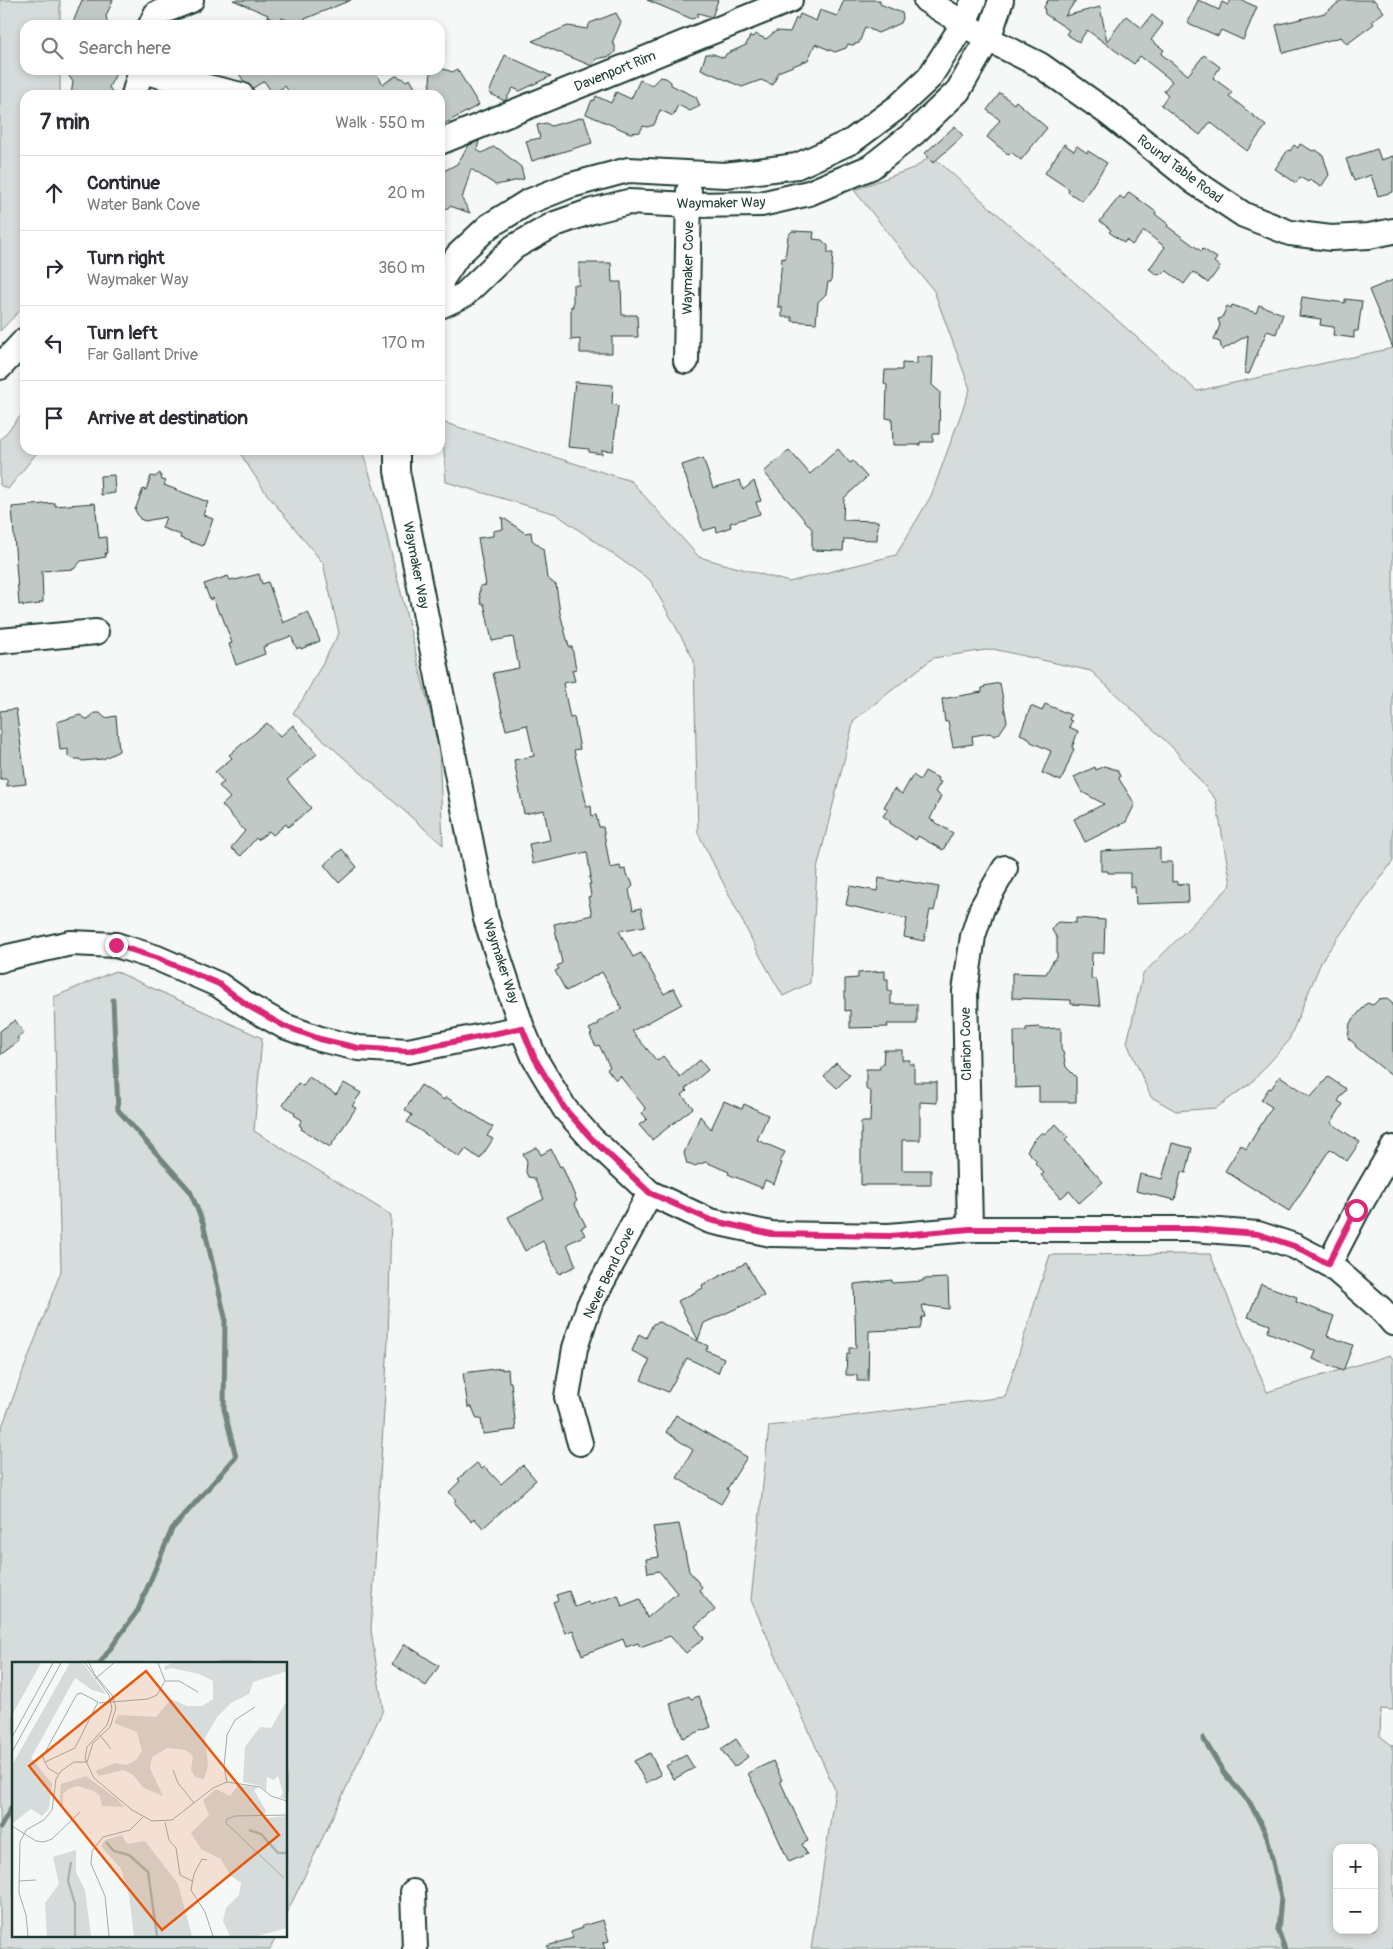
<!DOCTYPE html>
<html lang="en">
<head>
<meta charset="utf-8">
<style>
  :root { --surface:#fff; --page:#f2f2f3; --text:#2b2b33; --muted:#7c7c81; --line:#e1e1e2 }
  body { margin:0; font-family:Pangolin,sans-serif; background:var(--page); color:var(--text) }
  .controls { position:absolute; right:15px; bottom:15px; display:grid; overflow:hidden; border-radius:10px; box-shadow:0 2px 8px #0003 }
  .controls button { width:45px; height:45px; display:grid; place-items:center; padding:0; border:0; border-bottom:1px solid var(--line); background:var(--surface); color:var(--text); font:25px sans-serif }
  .stop { position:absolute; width:15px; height:15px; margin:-11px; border:4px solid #db2777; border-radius:50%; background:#fff }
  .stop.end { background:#db2777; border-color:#fff; box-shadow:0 1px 5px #0008 }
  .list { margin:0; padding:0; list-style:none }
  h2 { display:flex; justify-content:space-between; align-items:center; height:65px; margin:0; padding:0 20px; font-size:21px }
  h2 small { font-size:16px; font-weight:400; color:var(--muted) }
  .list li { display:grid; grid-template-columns:32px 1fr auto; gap:15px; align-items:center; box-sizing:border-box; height:75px; padding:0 20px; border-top:1px solid var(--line) }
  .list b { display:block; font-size:19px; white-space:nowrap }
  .list p { margin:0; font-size:16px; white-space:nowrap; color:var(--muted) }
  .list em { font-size:16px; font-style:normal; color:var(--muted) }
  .icon { flex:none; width:28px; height:28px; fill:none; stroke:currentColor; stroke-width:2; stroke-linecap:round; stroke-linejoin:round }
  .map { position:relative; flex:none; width:1393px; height:1949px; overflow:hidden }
  .search { position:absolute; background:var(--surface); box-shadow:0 2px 8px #0003; left:20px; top:20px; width:425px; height:55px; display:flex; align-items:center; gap:12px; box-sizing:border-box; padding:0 18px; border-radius:15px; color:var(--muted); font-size:19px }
  .panel { position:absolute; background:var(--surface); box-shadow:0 2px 8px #0003; left:20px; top:90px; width:425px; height:365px; border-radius:15px }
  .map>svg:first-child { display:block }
</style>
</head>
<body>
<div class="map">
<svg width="1393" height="1949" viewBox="0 0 1393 1949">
  <rect width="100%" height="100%" fill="#f6f7f7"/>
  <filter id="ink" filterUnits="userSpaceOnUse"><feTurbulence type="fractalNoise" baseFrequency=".02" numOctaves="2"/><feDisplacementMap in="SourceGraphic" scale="10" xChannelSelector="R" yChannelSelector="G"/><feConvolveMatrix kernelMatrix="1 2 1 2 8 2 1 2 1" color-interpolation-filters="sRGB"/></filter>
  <g filter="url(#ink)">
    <g fill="#d6dcdb" stroke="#7a8c88" fill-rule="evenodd">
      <path d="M0 0H60V25H25V70H60V95H25V305L0 331Z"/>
      <path d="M931 155 1197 391 1393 348V861L1322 960 1288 1042 1251 1083 1216 1108 1176 1111 1151 1097 1127 1043 1143 974 1231 885 1216 800 1173 748 1091 671 993 649 933 658 854 720 817 869 810 983 783 996 760 956 698 833 694 660 650 580 556 514 446 482 442 422 631 481 699 557 789 582 896 555 931 496 970 389 934 291 854 190 916 167Z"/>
      <path d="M25 411V450H39L8 489 0 485V440Z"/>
      <path d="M238 450H362L380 507 439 748 443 845 293 713 303 699 339 633 323 563 266 493Z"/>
      <path d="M115 971 262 1038 254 1131 391 1215 388 1342 371 1630 383 1710 286 1915V1663H14V1935H277L270 1949H0V1432L61 1271 54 997Z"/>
      <path d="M1210 1254 1267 1392 1390 1355 1393 1359V1710L1381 1709 1380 1736 1393 1746V1949H811L835 1790 751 1600 769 1426 1005 1397 1050 1255ZM1337 1848H1374V1930H1337Z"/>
    </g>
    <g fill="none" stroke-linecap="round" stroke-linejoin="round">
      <g stroke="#72857f" stroke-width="5">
        <path d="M100 1663 138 1610 172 1529 236 1457 224 1409 225 1317 203 1223 190 1191 118 1110 113 1000"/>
        <path d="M1203 1738 1224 1773 1250 1803 1267 1836 1281 1898 1278 1930 1285 1949"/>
        <path d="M0 1828 14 1803"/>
      </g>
    </g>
    <g fill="#c0c9c6" stroke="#1f3d34">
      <path d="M82 0H113L106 16 108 25H72Z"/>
      <path d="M233 0H351L295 23 282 18 280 22 267 17 268 15Z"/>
      <path d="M647 0H718L712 17 698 13 697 17 692 19Z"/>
      <path d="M844 0H880V4L902 13 903 18 901 23 878 33 865 27 859 43 852 45 848 44 846 48 835 52 815 44 808 60 778 72 773 85 761 80 742 87 701 69 706 54H713L724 58 726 54 746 45 750 36 753 37 755 34 766 39 776 31 790 32 796 18 798 19 800 14 816 21 820 10 837 16Z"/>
      <path d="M1048 0H1076L1065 16 1100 7 1107 41 1126 16 1142 28 1152 15 1163 24 1151 40 1164 50 1161 54 1188 75 1204 55 1220 67 1213 78 1232 92 1229 96 1266 126 1247 151 1210 122 1200 135 1161 105 1168 95 1164 91 1172 81 1140 56 1134 64 1087 30 1079 42 1066 34 1069 30 1045 14 1044 7Z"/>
      <path d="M1198 0 1219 10 1222 2 1228 5 1231 0H1241L1257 7 1243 40 1221 30 1218 36 1188 23Z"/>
      <path d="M1342 0H1374L1384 12 1372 21 1374 24 1347 44 1341 37 1283 53 1276 25 1325 13Z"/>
      <path d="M616 13 621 22 612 43 615 45V52L611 56 596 59 592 66 532 41 568 26 587 29 590 23Z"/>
      <path d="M505 55 551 76 520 91 513 88 505 101 489 93Z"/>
      <path d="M440 68 453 72 457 69 479 105 440 126V95H429L431 70H440Z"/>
      <path d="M65 70H118L109 87 114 95H71L73 82Z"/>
      <path d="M237 70H363L376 73 383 84 396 76 404 79 406 81 410 79 419 95H291L285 86 276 92 271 91 264 81 253 88 244 82Z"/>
      <path d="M660 77 666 78 671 82V85L696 97 700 106 690 111 678 105 673 116 660 110 654 125 647 127 643 126 640 132 630 133 586 114 592 100 594 101 596 96 611 103 616 92 631 99 640 80 652 85Z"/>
      <path d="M1000 93 1014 104 1016 101 1047 128 1021 160 1011 152 1009 155 987 137 1000 120 987 110Z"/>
      <path d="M584 117 592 143 532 161 526 141 540 138 537 125 546 123 551 126Z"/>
      <path d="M955 126 963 136 933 163 925 153Z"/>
      <path d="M479 141 477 150 482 153 493 147 499 149 521 167 524 179 496 185 471 169 462 199 470 213 450 206 446 209 443 204H440V173L457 164 469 145Z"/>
      <path d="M1064 144 1074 151 1077 146 1087 153 1088 151 1107 163 1082 201 1068 192 1069 189 1045 173Z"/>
      <path d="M1300 144 1313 151 1316 150 1323 155 1329 175 1321 187 1310 180 1308 182 1300 177 1296 183 1275 169 1288 150 1290 151 1294 145 1298 148Z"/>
      <path d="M1377 149 1381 160 1393 156V192L1378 196 1371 175 1354 181 1346 159Z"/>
      <path d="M1129 192 1156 212 1155 214 1168 224 1167 226 1201 251 1203 249 1217 258 1214 262 1220 267 1208 283 1193 272 1184 284 1167 271 1158 275 1149 269 1165 247 1144 231 1132 245 1126 240 1124 243 1109 232 1111 230 1100 221 1120 196 1124 199Z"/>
      <path d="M792 231 814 232 813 239 822 240 828 246V253H833L831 282H828L826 294 818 302 816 323 792 321V317H782V307H778L782 258 785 259 788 236Z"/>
      <path d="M579 263H611L612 282H621L622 315H637L638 337H612V353H580V339L571 340V306L573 307V285H579Z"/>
      <path d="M1393 280V348L1369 290Z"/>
      <path d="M1302 297 1345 303V299L1362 301 1358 331H1354V338L1333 335 1334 327 1320 325 1321 319 1299 316Z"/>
      <path d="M1232 305 1256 313 1259 305 1283 314 1276 334 1267 331 1249 374 1245 373 1248 335 1222 350 1220 342 1214 340 1220 325 1218 319 1222 318 1227 306 1231 308Z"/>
      <path d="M917 357H933L932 385 940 392 939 434H933V442H920V445H893L892 419 886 418 887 385 884 384 885 370H902V363L917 364Z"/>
      <path d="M575 382 613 385 612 404 618 406 613 451 602 450V454L589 452V449L568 447Z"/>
      <path d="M838 449 850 463 853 461 867 477 844 498 843 520 878 521 877 540 844 539 843 551 812 550V529L764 472 789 450 810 474Z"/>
      <path d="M703 458 713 488 740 480 743 490 754 481 761 501 756 502 760 514 730 523 731 527 717 532 716 527 703 531 682 465Z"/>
      <path d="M160 473 162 480 166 481 164 485 208 502 203 515 213 519 203 546 180 538 181 535 162 528 166 517 145 521 140 519 135 510 143 489 146 490 151 476 155 477Z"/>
      <path d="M114 475 115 493 101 495 100 476Z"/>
      <path d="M55 503V506L95 503 99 538 106 537 107 553H105L106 557 81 561 74 569 42 571 43 602 39 603 40 604 23 606V604L19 605 12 507Z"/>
      <path d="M502 517 525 533 531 532 532 540 543 549 547 578 556 585 560 613 569 647H572L576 669 572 670 575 681 563 683 570 718 574 717 580 749 574 750 587 807 591 806 592 816 596 815 599 827H603L610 868 620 866 621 870 625 869 626 875 631 880 633 886 629 890 633 910 641 908 645 926 619 931 633 957 641 953 664 994 674 988 682 1004 632 1031 657 1061 663 1056 680 1077 700 1060 708 1070 685 1089 687 1091 682 1095 693 1108 652 1140 639 1125 647 1119 642 1113 646 1109 620 1076 616 1080 607 1069 610 1067 599 1045 596 1046 590 1035 592 1034 589 1029 599 1024 598 1022 622 1009 602 972 566 991 555 971 559 969 557 966 562 963 554 924 592 915 588 897 591 896 589 884H591L589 877H591L587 852 533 864 529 844 550 840 544 810 524 814 514 760 534 756 527 725 506 730 493 673 519 668 513 637 492 641 485 608 484 604H481L479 591H480V586L486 585 478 538 493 536V531L503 529Z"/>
      <path d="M259 574 262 584 268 582 283 623 308 612 320 641 301 649 300 647 297 649 291 636 263 647 265 654 236 665 229 644 232 643 221 613 219 614 213 598 210 600 204 584 228 576 230 580 234 579 235 580Z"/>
      <path d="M1000 683 1007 722 999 734 994 736 990 733 972 736 973 744 953 747 948 721 945 722 942 699 982 692V688L985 687 984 686Z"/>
      <path d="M1045 704 1071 715 1069 720 1072 721 1069 727 1078 731 1072 748 1074 749 1061 781 1042 773 1051 751 1031 742 1029 738 1020 734 1031 706 1042 711Z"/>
      <path d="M16 709 26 784 7 786V779H0V711Z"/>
      <path d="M94 713H100L105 718 116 716 119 751 103 759 82 761 79 759H74L68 756V749L60 750 57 722 80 715 88 720Z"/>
      <path d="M267 723 280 737 293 725 317 754 287 780 311 808 288 827 286 824 273 835 269 831 258 840 256 838 241 856 231 848 245 831 222 805 230 798 219 786 224 782 215 772 232 758 229 755Z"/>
      <path d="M1104 766 1117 770 1120 776 1119 779 1135 804 1126 822 1085 842 1074 819 1104 804 1082 792 1074 777 1095 767 1096 770Z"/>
      <path d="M925 771 938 778 937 780 941 782 935 792 941 796 930 819 953 833 943 850 918 836 916 840 890 823V821L883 816 888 809 884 807 894 789 902 794 913 775 920 780Z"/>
      <path d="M1160 848V862H1172V882L1177 881V885L1188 884 1189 902 1136 904 1135 887H1130V873H1108V871H1101V851Z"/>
      <path d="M342 849 357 867 339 883 324 865Z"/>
      <path d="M879 878 900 882V880L939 887 934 911 930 910 924 941 904 937 907 919 846 905 850 886 877 891Z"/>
      <path d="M1076 918 1105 920 1104 953H1092L1091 979H1096L1097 982 1100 1006 1071 1004V1000L1012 998V973L1046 974 1053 961 1057 958V938L1052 930 1054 925 1058 922 1076 923Z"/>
      <path d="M885 971V979H888V991H891V1004H917V1024H887L888 1027 850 1028V1010L845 1011V979L858 978V973Z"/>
      <path d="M1386 998 1393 1004V1077L1355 1046 1356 1045 1348 1038 1350 1023 1367 1003 1373 1005 1379 999Z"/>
      <path d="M15 1020 24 1033 17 1038 19 1041 0 1055V1031Z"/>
      <path d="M1039 1027 1040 1029 1061 1028V1050L1063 1052 1066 1067 1076 1077V1102H1039V1087L1015 1088 1014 1031H1026V1028Z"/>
      <path d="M884 1050H902V1060H910L909 1064H914V1082H937V1103L920 1102V1140H902V1170H931V1185H861V1122H870L871 1092 866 1089V1069H880V1065H883Z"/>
      <path d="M836 1063 850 1075 837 1088 824 1076Z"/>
      <path d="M1280 1076 1311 1097 1328 1077 1346 1089 1338 1101 1343 1104 1331 1123 1360 1142 1347 1161 1330 1149 1289 1211 1225 1171 1241 1145 1246 1149 1272 1107 1261 1100 1269 1088 1271 1089Z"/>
      <path d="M309 1077 336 1095 344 1083 361 1093 352 1106 356 1108 330 1147 301 1129 302 1127 299 1125 302 1120 294 1115 295 1113 283 1105 298 1083 303 1086Z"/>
      <path d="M421 1085 444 1100 446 1097 493 1127 487 1136 493 1139 480 1159 466 1149 460 1157 407 1122 412 1115 405 1110Z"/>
      <path d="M724 1101 742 1109 744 1104 768 1115 757 1140 785 1152 780 1162 782 1163 774 1184 765 1180 762 1188 728 1174 729 1172 706 1162 694 1166 687 1164 684 1153 700 1116 711 1129Z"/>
      <path d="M1056 1124 1068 1137 1065 1140 1103 1182 1079 1203 1069 1191 1061 1198 1041 1175 1044 1173 1035 1163 1037 1161 1027 1151 1033 1141 1042 1132 1044 1134Z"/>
      <path d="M1172 1143 1192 1148 1186 1173 1181 1172 1175 1200 1136 1191 1140 1174 1162 1179Z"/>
      <path d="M537 1147 541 1155 551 1149 560 1167 562 1166 577 1201 574 1203 586 1226 581 1228 585 1235 567 1244 576 1266 559 1274 543 1241 525 1251 508 1217 544 1199 534 1178 528 1177 526 1172 527 1161 523 1154Z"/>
      <path d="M746 1263 764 1296 704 1323 698 1340 678 1301 703 1288 702 1285Z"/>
      <path d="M948 1278 949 1309 922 1305 925 1317H922L920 1329 869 1331 868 1381H857V1375H846L847 1354H849V1348H856L854 1284 892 1280V1283L923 1281V1279Z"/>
      <path d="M1261 1284 1297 1297 1296 1302 1334 1316 1327 1336 1353 1345 1343 1371 1313 1359 1316 1351 1267 1332 1270 1325 1248 1317Z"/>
      <path d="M659 1322 708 1346 706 1350 724 1358 718 1373 687 1358 668 1392 641 1380 650 1360 632 1351 639 1334 646 1338 653 1324Z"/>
      <path d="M502 1368V1370L508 1369 509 1382H511L516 1430 483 1434 481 1419H477L472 1407H468L463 1373Z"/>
      <path d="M676 1415 747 1457 727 1489 729 1491 721 1504 677 1478 693 1450 666 1432Z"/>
      <path d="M477 1463 482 1469 485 1467 501 1484 523 1465 536 1480 483 1528 474 1518 471 1521 454 1502 456 1500 449 1492 460 1481 458 1479Z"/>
      <path d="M679 1524 689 1571 702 1587 699 1590 715 1610 695 1626 704 1638 686 1653 670 1636 640 1647 638 1643 626 1647 623 1639 582 1655 573 1630 565 1633 553 1602 558 1600 556 1595 569 1591 575 1607 588 1602 590 1605 618 1595 622 1606 640 1599 647 1618 677 1593 659 1571 648 1573 646 1559 659 1557 653 1527Z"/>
      <path d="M405 1644 439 1666 426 1686 392 1664Z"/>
      <path d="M689 1696 691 1699 699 1696 711 1727 683 1738 670 1703Z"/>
      <path d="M736 1739 748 1757 734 1767 721 1749Z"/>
      <path d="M650 1753 661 1775 646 1783 634 1761Z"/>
      <path d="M686 1755 694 1768 674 1779 666 1766Z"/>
      <path d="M773 1761 782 1780 780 1781 808 1841 802 1844 807 1854 789 1862 748 1773Z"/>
      <path d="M603 1920 609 1941 603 1943 605 1949H548L547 1946 573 1938 571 1932 583 1928 582 1926Z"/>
    </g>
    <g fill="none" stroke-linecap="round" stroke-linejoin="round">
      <defs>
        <g id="minor">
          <path d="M926 0 988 39 1040 65 1108 113 1193 181 1244 215 1290 233 1331 238 1369 236 1393 231"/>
          <path d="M151 25 156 14 191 0"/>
          <path d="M141 71 241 95"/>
          <path d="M134 95 141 70"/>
          <path d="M440 142 790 0"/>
          <path d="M440 288 442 279 458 255 489 226 528 202 568 186 628 170 725 175 797 166 852 141 899 106 929 78 964 23 974 0"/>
          <path d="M440 306 464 295 514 247 555 224 592 211 628 202 690 205 761 204 809 193 871 167 914 133 958 91 988 39 1001 0"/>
          <path d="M686 361 689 191"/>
          <path d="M0 367 25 340"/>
          <path d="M397 450V471L486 919 522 1028 535 1059 565 1109 591 1138 650 1193 710 1221 771 1234 889 1236 970 1229H1193L1258 1234 1294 1246 1329 1264 1381 1309 1393 1323"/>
          <path d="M0 641 96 632"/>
          <path d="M0 960 8 957 71 943 116 945 157 958 219 985 250 1007 284 1026 320 1039 358 1048 408 1051 522 1028"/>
          <path d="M970 1229 965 991 973 936 982 908 1005 868"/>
          <path d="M1329 1264 1357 1210 1393 1148"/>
          <path d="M580 1443 567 1397 575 1348 589 1306 650 1193"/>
          <path d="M413 1892 415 1949"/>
        </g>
      </defs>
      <use href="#minor" stroke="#1f3d34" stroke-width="28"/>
      <use href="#minor" stroke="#fff" stroke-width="24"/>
    </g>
  </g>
  <g fill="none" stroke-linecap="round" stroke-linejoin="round" filter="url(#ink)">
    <path stroke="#db2777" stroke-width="6" d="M116 945 157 958 219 984 250 1007 284 1026 320 1039 358 1048 408 1051 522 1028 535 1059 565 1109 591 1138 650 1193 710 1220 771 1234 890 1236 970 1229H1193L1258 1234 1294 1246 1328 1264 1356 1210"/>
  </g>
  <g text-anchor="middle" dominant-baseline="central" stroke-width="4.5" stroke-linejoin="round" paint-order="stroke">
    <g font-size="14" fill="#1f3d34" stroke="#fff">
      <text transform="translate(615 71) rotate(-22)">Davenport Rim</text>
      <text transform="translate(1180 169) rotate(37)">Round Table Road</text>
      <text transform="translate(721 203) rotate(-1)">Waymaker Way</text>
      <text transform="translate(688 268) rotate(-89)">Waymaker Cove</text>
      <text transform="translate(416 565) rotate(79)">Waymaker Way</text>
      <text transform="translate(501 961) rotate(72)">Waymaker Way</text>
      <text transform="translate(966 1044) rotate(-91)">Clarion Cove</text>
      <text transform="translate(609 1273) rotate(-64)">Never Bend Cove</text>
    </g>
  </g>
  <g transform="translate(12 1662)">
    <rect width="275" height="275" fill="#f6f7f7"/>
    <path d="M0 1H29L0 53ZM58 1H71L94 32 80 28 63 16 19 96 40 122 37 147 30 154 19 147 1 161 0 103ZM160 1H275V9L241 20 237 32 219 41 205 55 193 76 196 104 192 117 183 115 179 108 181 94 174 88 155 86 140 95 138 106 151 134 132 126 120 112 111 108 87 114 83 109 103 101 114 103 123 99 130 89 125 70 102 61 106 53 144 55 159 37 175 44H190L201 37V19L187 12 159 6 153 8 152 5ZM275 38V138L268 135 271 131 266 114 262 118 255 115 254 129 248 124 231 120 233 85 248 65 259 66ZM74 114 105 137 112 145 90 144 88 134 82 129 65 124 56 127 51 132V144L47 145 49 122ZM226 123 246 125 242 128 254 149 251 156 275 154V266L245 274H218L211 259 214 246 227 233 229 221 218 213 209 197 189 187 179 171 197 153 191 138 204 127 218 134ZM110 173 115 182 133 179 166 222 180 274H122L117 233 109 207 89 184 93 178ZM64 188V210L73 228 79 274H35L33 241 47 222 41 195Z" fill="#d6dcdb"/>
    <path fill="none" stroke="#aab5b1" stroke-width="2.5" d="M237 168 249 172 266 191H275M94 180 102 189 117 193 136 210 145 274M59 200 56 219 63 242V274"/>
    <path fill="none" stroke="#a0ada9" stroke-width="1" d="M73 1 97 33 100 47 95 63 75 85 73 97 82 116 120 148 140 159 160 158 201 126 215 120 248 125 259 134 275 139M83 17 102 1M153 19H167L186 30M87 41 136 37 145 33 153 19 146 1M88 73 99 87M0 75 41 1M0 90 49 1M33 100 63 86 86 40 69 31 65 32 31 94V96L36 106 46 112M75 100 81 81 98 65 104 46 100 33 83 13 77 1M161 108 166 121 182 141M215 120 212 105 215 73 223 58 243 45M153 160 157 178 164 186 168 213 180 219M0 164 24 179 32 180 40 177 68 150M195 198 190 197 182 212 179 228 193 250 201 274M272 216 214 161 215 157 223 154 275 153M7 219 24 218M16 274 14 253 7 231 8 180 14 168 32 158 40 148 44 117 49 109 62 100H75M97 274 93 234 79 202 80 189 91 175 118 168 131 155"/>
    <path fill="#e8590c" fill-opacity="0.15" stroke="#e8590c" stroke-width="2.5" d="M134 9 267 173 150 268 17 104Z"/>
    <rect width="275" height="275" fill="none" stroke="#1f3d34" stroke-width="2.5"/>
  </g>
</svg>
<div class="controls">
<button>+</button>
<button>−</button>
</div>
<div class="stop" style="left:1356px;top:1210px"></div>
<div class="stop end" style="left:116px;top:945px"></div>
<div class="search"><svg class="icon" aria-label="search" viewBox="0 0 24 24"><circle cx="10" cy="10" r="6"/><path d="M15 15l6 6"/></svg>Search here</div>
<section class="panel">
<h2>7 min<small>Walk · 550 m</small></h2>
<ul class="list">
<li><svg class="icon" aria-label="ahead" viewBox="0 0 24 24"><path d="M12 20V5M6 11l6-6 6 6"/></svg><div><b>Continue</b><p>Water Bank Cove</p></div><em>20 m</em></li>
<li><svg class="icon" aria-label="right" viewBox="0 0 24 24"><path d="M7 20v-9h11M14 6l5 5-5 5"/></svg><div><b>Turn right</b><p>Waymaker Way</p></div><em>360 m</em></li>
<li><svg class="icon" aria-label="left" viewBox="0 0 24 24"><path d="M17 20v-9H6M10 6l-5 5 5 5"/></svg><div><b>Turn left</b><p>Far Gallant Drive</p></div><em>170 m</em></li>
<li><svg class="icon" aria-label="arrive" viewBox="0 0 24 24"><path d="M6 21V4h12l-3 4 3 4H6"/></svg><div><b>Arrive at destination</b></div></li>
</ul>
</section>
</div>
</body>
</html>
